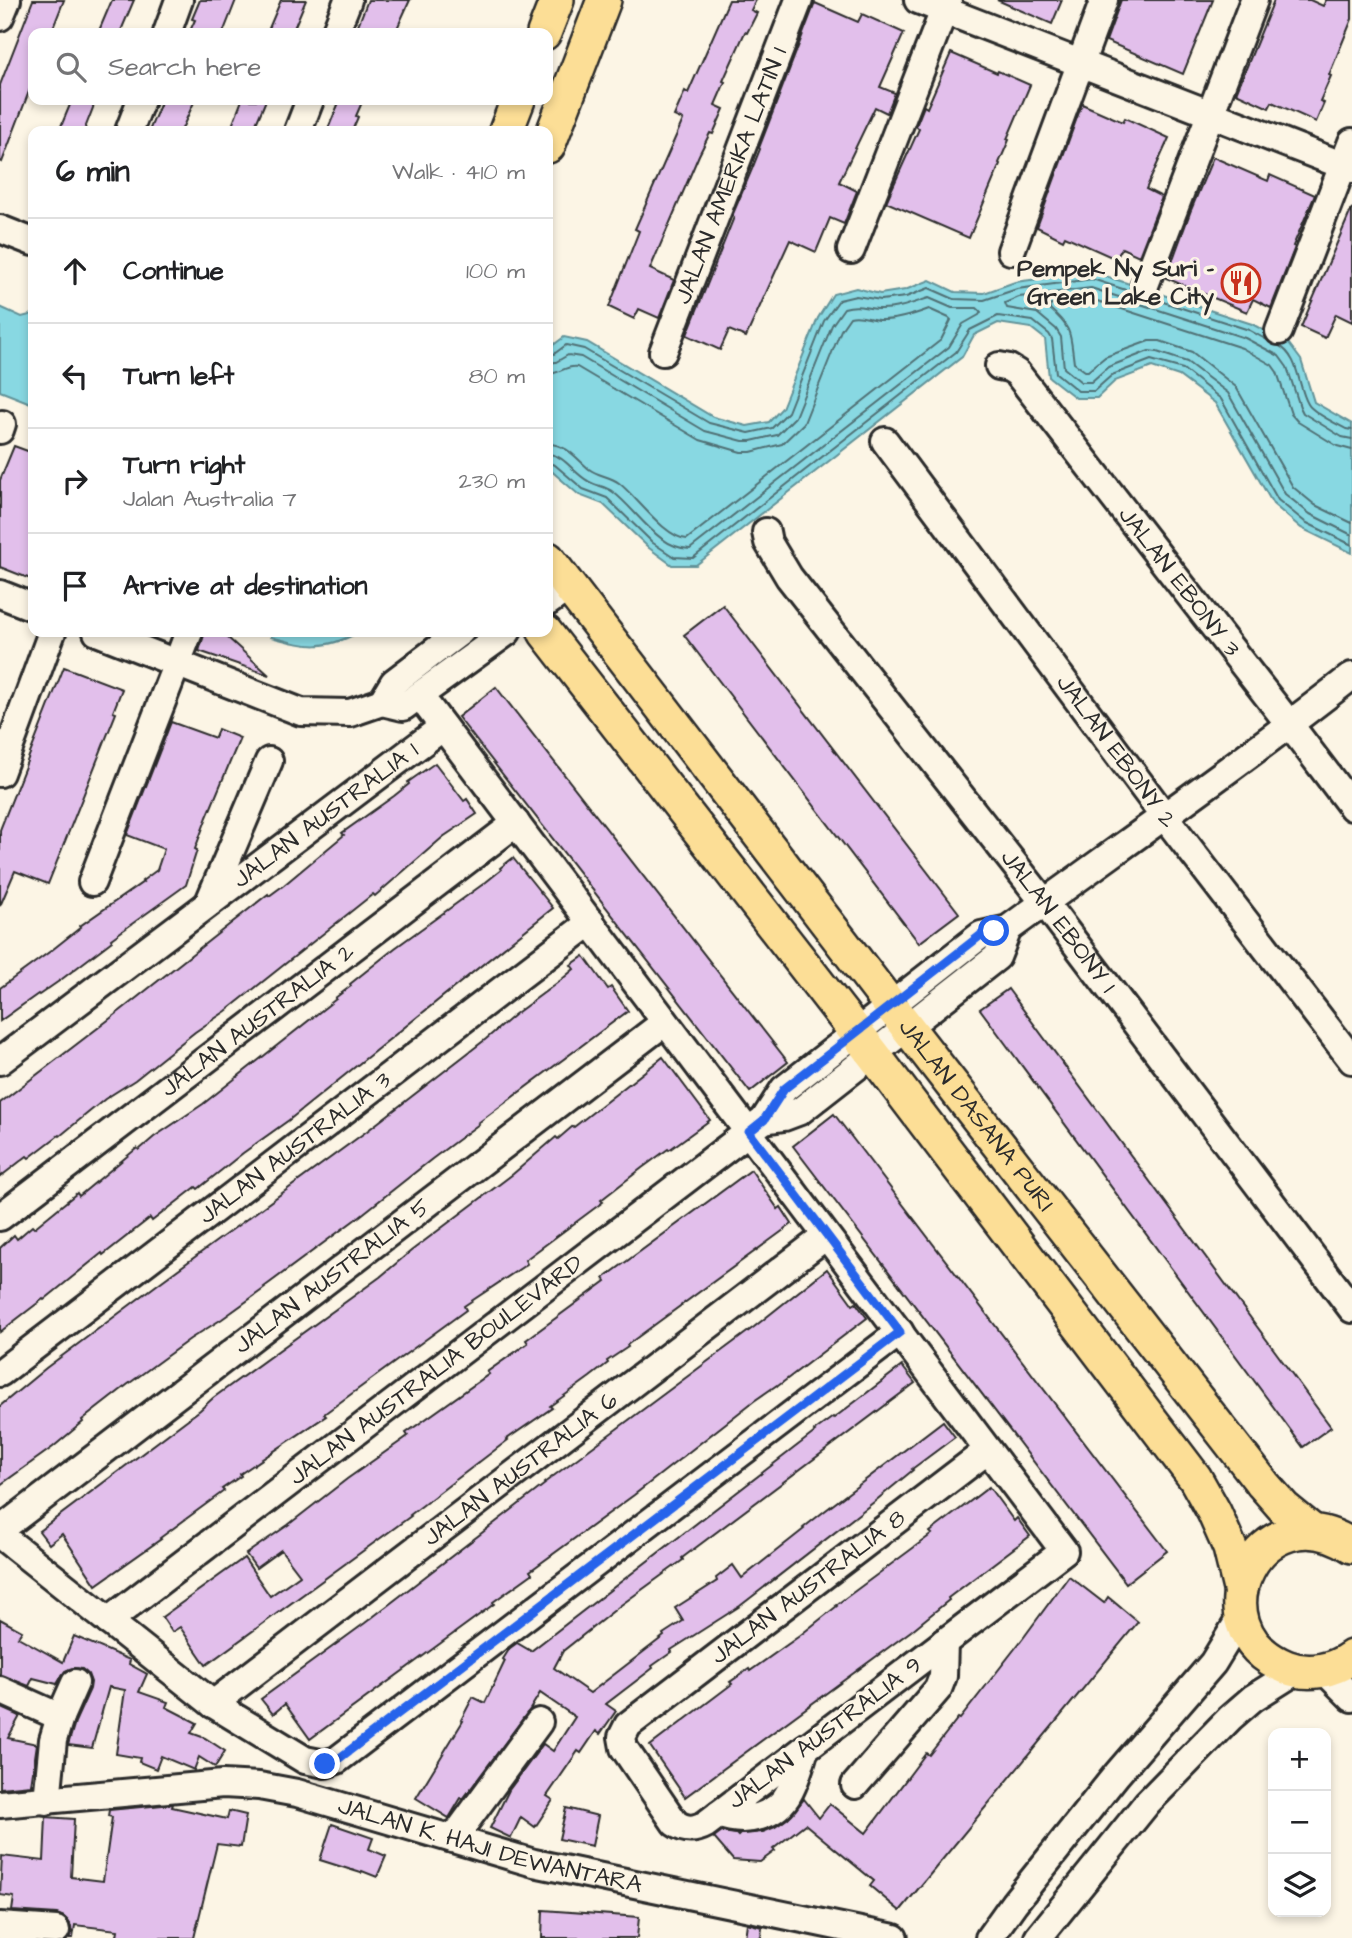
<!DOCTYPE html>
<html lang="en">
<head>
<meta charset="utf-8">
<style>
  :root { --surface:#fff; --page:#f2f2f2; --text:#202124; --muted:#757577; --line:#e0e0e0 }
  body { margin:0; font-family:"Architects Daughter",sans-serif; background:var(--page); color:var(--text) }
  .controls { position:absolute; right:21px; bottom:21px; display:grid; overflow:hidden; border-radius:14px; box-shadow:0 4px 10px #0003 }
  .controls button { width:63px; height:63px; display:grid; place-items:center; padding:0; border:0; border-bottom:2px solid var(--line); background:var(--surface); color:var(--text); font:35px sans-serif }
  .stop { position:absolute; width:21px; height:21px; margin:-16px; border:5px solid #2563eb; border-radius:50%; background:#fff }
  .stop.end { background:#2563eb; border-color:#fff; box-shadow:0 2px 7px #0008 }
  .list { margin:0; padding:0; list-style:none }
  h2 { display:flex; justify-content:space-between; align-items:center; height:91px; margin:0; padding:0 28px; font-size:30px }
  h2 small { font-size:23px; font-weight:400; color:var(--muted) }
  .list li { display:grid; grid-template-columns:46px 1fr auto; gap:21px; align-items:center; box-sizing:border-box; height:105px; padding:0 28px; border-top:2px solid var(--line) }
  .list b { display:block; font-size:26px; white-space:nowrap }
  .list p { margin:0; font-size:23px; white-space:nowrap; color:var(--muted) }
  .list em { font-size:23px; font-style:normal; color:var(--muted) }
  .icon { flex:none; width:38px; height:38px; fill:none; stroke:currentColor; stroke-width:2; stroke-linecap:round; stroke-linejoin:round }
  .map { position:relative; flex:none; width:1352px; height:1938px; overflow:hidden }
  .search { position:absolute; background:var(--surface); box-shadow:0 4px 10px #0003; left:28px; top:28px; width:525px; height:77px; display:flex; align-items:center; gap:18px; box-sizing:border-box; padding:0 24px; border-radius:14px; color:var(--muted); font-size:26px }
  .panel { position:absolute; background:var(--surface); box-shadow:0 4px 10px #0003; left:28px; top:126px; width:525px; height:511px; border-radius:14px }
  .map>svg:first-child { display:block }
</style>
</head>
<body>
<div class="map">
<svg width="1352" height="1938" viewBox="0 0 1352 1938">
  <rect width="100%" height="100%" fill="#fcf5e5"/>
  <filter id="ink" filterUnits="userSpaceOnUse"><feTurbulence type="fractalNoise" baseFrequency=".0143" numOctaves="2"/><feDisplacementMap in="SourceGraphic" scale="14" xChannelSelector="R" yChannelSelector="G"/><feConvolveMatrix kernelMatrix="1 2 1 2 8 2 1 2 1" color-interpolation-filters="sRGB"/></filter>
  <g filter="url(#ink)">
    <g fill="#88d8e2" stroke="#639399" stroke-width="2">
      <path d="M1093 272 1252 324 1289 344 1301 360 1314 402 1352 424V553L1301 528 1273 504 1215 403 1179 376 1152 367 1115 381 1097 398H1076L1049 377 1045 339 1031 328 998 323 974 335 962 357 696 565H672L649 548 603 504 579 495 548 468V349L564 337 587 342 713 417 747 426 769 422 782 408 818 318 833 294 856 288 880 294 905 290 930 280 955 292 984 293 1015 282Z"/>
      <path d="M0 307 22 317 33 314V404L0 391Z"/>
      <path d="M271 632H359C324 651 308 647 271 637Z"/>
    </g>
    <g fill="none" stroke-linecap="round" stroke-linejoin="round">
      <g stroke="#507074" stroke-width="2">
        <path d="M1151 298 1249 330 1267 340"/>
        <path d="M1278 345C1300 357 1297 385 1308 404 1313 413 1337 424 1346 429L1352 430"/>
        <path d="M548 354H554L566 345 584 349 709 423 749 433 772 428 788 412 824 321 839 300 856 296 881 300 906 297 929 288 954 299 984 300 1017 289 1092 279 1132 292"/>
        <path d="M548 363 556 362 568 355 581 357 705 431 743 441H751L777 435 795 417 832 325 844 308C858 304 864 308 878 309 896 310 913 303 929 298L952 308H977L981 312 979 315 963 324 949 347 690 549C658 549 637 510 613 492 606 486 596 486 588 481 573 473 565 455 548 454"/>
        <path d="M548 374C559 374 567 365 577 367L700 440 741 452H751L782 444 804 423 841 330 850 317C860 314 868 319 878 320 895 321 913 315 929 309L949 318 951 320 941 340 687 539C665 538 636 496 619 483 610 476 598 476 589 469 576 458 566 444 548 444"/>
        <path d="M1352 439 1342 437 1303 413 1300 407 1287 367 1279 356 1245 338 1091 288 1019 297 1005 303 1007 308 1037 313 1056 329 1061 337 1064 368 1081 382H1091L1108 367 1149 351 1157 352 1187 362 1228 393 1285 494 1310 514 1352 535"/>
        <path d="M1352 450 1337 446 1298 422 1291 414 1277 372 1272 365 1242 348 1091 299 1052 304 1050 305V309C1073 329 1070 334 1074 363L1085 371H1088L1105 357 1149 341H1160L1192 352 1236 387 1293 487 1315 505 1352 523"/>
        <path d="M548 463 555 465 583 489 607 498 653 543 674 557 693 558 956 352 970 330 998 316 1033 321 1049 334 1052 339 1056 373 1078 391H1094L1112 375 1151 360 1183 369 1221 399 1278 500 1305 522 1352 545"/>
      </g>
    </g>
    <g fill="#e2bfeb" stroke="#2b2b2b" stroke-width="2">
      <path d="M33 0H64L51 33H33V81L2 162 0 161V85Z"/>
      <path d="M112 0H134L120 33H98Z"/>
      <path d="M200 0H236L223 33H189L195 20 192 19Z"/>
      <path d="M281 0H306L292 33H267Z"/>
      <path d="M368 0H410L395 33H355Z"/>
      <path d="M729 0H756L751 10 757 13 747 33 745 32 723 81 725 82 715 105 724 109 713 134 710 133 699 155 650 269 674 280 661 313 659 318 639 309 634 319 609 307 639 231 635 229 683 120 674 116 685 91 688 93Z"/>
      <path d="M997 0H1062L1052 24Z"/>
      <path d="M1121 0H1213L1183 74 1106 41Z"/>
      <path d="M1274 0H1310L1323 6 1326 0H1352V19L1329 75 1331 76 1320 101 1324 103 1316 122 1272 102 1269 108 1236 93Z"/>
      <path d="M815 3 858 22 862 14 904 33 880 87 895 93 887 113 875 107 839 182 857 191 844 224 830 218 816 252 790 240 746 337 729 330 720 350 687 335 734 217 732 216 752 169 760 149 759 148Z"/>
      <path d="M951 53 997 73 998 71 1030 85 1007 139 1009 140 999 163 1000 164 969 238 886 202 919 129 916 126 924 106 927 108Z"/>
      <path d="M72 100H96L84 131H59Z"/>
      <path d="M162 100H195L181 131H149Z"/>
      <path d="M242 100H266L253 131H230Z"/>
      <path d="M340 100H363L356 116 358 117 352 131H327Z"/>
      <path d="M1082 104 1123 122 1125 118 1169 138 1146 189 1162 197 1139 256 1122 248 1116 259 1065 236 1063 240 1037 227Z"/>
      <path d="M1213 157 1268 181 1270 175 1315 195 1293 246 1295 247 1271 308 1253 299 1247 312 1166 278 1191 210Z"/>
      <path d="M1352 208V322L1336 314 1325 338 1301 327Z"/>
      <path d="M14 446 33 453V580L0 567V480Z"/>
      <path d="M723 605 959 913 919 943 684 635Z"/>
      <path d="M205 632H229L227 637 269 675 199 651Z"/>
      <path d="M64 667 122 689 113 712 116 713 48 884 15 871 0 906V830Z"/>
      <path d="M496 687 788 1062 750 1092 458 717Z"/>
      <path d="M171 722 215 738 218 729 240 738 207 817 195 849 197 850 186 885 111 939 112 941 62 979 39 995 38 994 0 1021V988L52 950 81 927 80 926 143 882 142 881 157 870 164 849 127 835Z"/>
      <path d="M435 763 464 801 467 799 477 814 443 837 375 896 373 894 226 1011 195 1032 135 1080 105 1099 60 1136 59 1135 29 1158 27 1156 0 1177V1103L120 1011 268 894 269 896 284 885 344 835 342 833 394 796 409 784 408 782Z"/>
      <path d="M513 858 553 908 289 1120 243 1153 198 1189 196 1187 152 1221 150 1218 103 1255 102 1253 44 1300 43 1299 0 1332V1248L14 1235 17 1239 32 1226 34 1228 77 1193 79 1196 137 1148 139 1150 154 1137 203 1104 336 999 335 998 351 986 350 984 395 948 486 882 501 870 500 868Z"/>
      <path d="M584 956 608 989 611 987 628 1011 478 1123 479 1124 432 1159 360 1216 264 1287 265 1288 222 1319 190 1339 127 1385 82 1420 83 1422 53 1447 0 1485V1406L46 1368 162 1281 367 1131 486 1039 514 1015 561 980 574 969 571 965Z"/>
      <path d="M1008 989 1331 1427 1303 1447 980 1009Z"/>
      <path d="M663 1057 710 1120 669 1150 668 1149 642 1168 601 1200 603 1202 525 1260 527 1264 464 1306 466 1310 324 1414 326 1416 240 1474 241 1476 222 1489 224 1491 160 1538 161 1539 96 1585 62 1534 49 1544 39 1531 200 1410 213 1398 380 1277 411 1251 513 1174 556 1137 558 1139 573 1126 574 1127Z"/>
      <path d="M834 1114 1167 1551 1126 1583 793 1146Z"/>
      <path d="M751 1170 778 1209 781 1207 792 1224 627 1345 628 1347 607 1361 608 1363 590 1377 550 1406 552 1408 507 1439 508 1440 410 1515 411 1516 206 1665 180 1627 172 1632 162 1617 244 1558 270 1596 300 1575 281 1550 256 1568 246 1554 288 1525 347 1479 408 1436 406 1433 489 1374 487 1372 528 1343 526 1340 606 1281 604 1278Z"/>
      <path d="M827 1269 853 1305 856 1303 867 1318 778 1386 777 1385 754 1401 634 1495 530 1571 532 1574 493 1602 494 1604 310 1739 285 1704 273 1714 261 1699 365 1623 505 1515 545 1484 544 1483 754 1327Z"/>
      <path d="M902 1366 915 1383 682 1558 683 1560 621 1605 563 1651 554 1668 590 1693 664 1636 663 1634 683 1621 675 1608 717 1581 716 1578 733 1565 742 1578 804 1529 803 1528 822 1513 943 1421 955 1437 912 1469 913 1470 874 1502 740 1606 671 1650 672 1652 652 1666 653 1668 606 1704 616 1711 600 1734 596 1731 581 1753 578 1751 547 1796 553 1800 535 1827 521 1817 511 1838 490 1828 509 1790 543 1744 553 1751 575 1717 540 1693 529 1711 463 1799 461 1798 449 1818 416 1798 463 1721 461 1720 473 1697 485 1703 505 1661 503 1659 510 1648 517 1643 531 1651 815 1432 814 1431 833 1417 834 1418Z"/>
      <path d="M989 1487 1014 1521 1017 1518 1030 1536 948 1598 949 1600 911 1631 685 1797 650 1746 732 1684 730 1682 749 1669 750 1671 798 1637 837 1606 836 1605 932 1534 930 1532Z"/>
      <path d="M1069 1576 1104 1603 1108 1597 1138 1622 900 1911 870 1886 874 1881 805 1824 773 1849 775 1851 760 1862 733 1860 714 1838 722 1832 736 1834 738 1836 740 1834 763 1832 775 1827 788 1818 804 1799 819 1818 830 1804 866 1833 926 1753 929 1755 958 1718 960 1719 1024 1637Z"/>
      <path d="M0 1619 22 1631 18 1637 63 1662 74 1636 130 1660 129 1664 147 1674 139 1692 168 1702 166 1707 197 1723 191 1733 205 1738 225 1751 215 1767 199 1757 194 1770 161 1756 156 1769 139 1762 140 1758 116 1754 125 1690 109 1687 92 1748 68 1745 75 1722 90 1689 91 1682 88 1674 82 1669 73 1668 65 1671 57 1684 33 1678 29 1686 0 1675Z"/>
      <path d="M0 1707 20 1716 8 1738 37 1744 31 1785 0 1788Z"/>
      <path d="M173 1804 172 1807 227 1819 229 1811 246 1815 241 1847 217 1844 194 1938H129L117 1936 118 1930 75 1925 73 1938H69L72 1932 70 1924 64 1917 57 1914 12 1911 14 1897 0 1895 2 1856 44 1861 46 1817 74 1819 71 1877 103 1881 112 1817 108 1816 109 1810Z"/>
      <path d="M566 1808 598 1816 592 1846 559 1839Z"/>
      <path d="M332 1824 373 1838 369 1849 386 1856 377 1877 362 1871 361 1873 320 1860Z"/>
      <path d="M543 1910 639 1917 637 1938H542Z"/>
      <path d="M747 1923 762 1927 761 1938H745Z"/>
    </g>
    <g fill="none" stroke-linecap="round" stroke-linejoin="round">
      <defs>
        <g id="minor">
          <path d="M918 0 1352 169"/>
          <path d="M0 17 7 0"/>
          <path d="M167 33 179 0"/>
          <path d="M335 33 348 0"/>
          <path d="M129 131 141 100"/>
          <path d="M298 131 310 100"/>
          <path d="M0 229 33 242"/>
          <path d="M851 250 948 0"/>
          <path d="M1011 251 1104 0"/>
          <path d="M1145 285 1254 0"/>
          <path d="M1279 331 1352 142"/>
          <path id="s1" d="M663 352 799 0"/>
          <path id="s2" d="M999 366 1009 368 1017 373 1290 725 1352 807"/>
          <path d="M0 430 2 424"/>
          <path id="s3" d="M885 441 1165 817 1352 1060"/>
          <path id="s4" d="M766 532 768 542 789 577 1044 902 1352 1309"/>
          <path d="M0 594 33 607"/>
          <path d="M548 602 569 587"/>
          <path d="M97 632 301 712 350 713 382 702 403 707 507 632"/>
          <path d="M382 702 394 682 460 632"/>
          <path id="s5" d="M429 708C641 989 852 1270 1064 1551L706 1824C695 1830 686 1831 675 1823L624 1748 622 1737 628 1725 988 1450"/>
          <path d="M0 773 52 632"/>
          <path d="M92 882 189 632"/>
          <path d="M209 902 269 761"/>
          <path id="s6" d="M0 1061 443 727"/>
          <path d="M764 1120 784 1117 800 1111 997 957 1008 929"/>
          <path id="s7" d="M0 1217 516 823"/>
          <path id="s8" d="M0 1373 591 922"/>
          <path id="s9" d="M0 1530 665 1022"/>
          <path d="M0 1535 213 1704 305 1760 325 1764 337 1760 900 1332"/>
          <path id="s10" d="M108 1621 764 1120 784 1089 981 935 1008 929C1123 845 1240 764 1352 676"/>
          <path d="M1324 1670 1352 1698"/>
          <path d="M0 1690 60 1717"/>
          <path id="s11" d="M213 1704 826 1236"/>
          <path d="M855 1785 938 1689 943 1676 944 1642"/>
          <path d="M47 1801 53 1740 60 1717 75 1683"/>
          <path id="s12" d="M0 1804 223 1784 259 1786 297 1793 534 1863 894 1938"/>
          <path d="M719 1814C745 1825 777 1817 790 1791 797 1777 801 1763 805 1748"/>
          <path d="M453 1839 539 1722"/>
          <path d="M0 1926 56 1930"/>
          <path d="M989 1938 1014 1903 1117 1774 1213 1663 1241 1617"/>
          <path d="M1038 1938 1147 1803 1230 1718 1253 1698 1296 1671"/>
        </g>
        <g id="major">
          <path d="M544 33 557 0"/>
          <path d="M506 131 518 100"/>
          <path d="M548 146 604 0"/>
          <path id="s13" d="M548 559 907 1027 1263 1484 1284 1508 1311 1530"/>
          <path d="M545 632 873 1054 1195 1478 1214 1512 1230 1548 1240 1589"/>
          <path d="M1352 1546C1259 1486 1190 1628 1286 1667 1308 1676 1333 1671 1352 1657"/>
        </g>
      </defs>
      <use href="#minor" stroke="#2b2b2b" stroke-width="32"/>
      <use href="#major" stroke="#2b2b2b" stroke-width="38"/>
      <use href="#minor" stroke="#fcf5e5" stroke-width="26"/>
      <use href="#major" stroke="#fcde96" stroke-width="33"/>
    </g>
  </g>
  <g fill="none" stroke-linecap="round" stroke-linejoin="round" filter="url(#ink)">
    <path stroke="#2563eb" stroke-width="9" d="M325 1764 337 1760 900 1332 749 1132 764 1120 784 1089 981 935 994 931"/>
  </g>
  <defs>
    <symbol id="restaurant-ring" viewBox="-11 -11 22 22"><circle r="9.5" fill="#fcf5e5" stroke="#c8321e" stroke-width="1.5"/><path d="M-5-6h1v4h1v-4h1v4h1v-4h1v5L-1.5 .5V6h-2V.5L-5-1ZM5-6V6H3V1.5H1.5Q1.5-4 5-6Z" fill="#c8321e"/></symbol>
  </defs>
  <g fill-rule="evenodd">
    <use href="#restaurant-ring" x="1219" y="261" width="44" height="44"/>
  </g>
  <g text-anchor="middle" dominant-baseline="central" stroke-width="7" stroke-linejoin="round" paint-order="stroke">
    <g font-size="24" fill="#2b2b2b" stroke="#fcf5e5">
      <text stroke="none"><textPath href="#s1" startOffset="189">JALAN AMERIKA LATIN 1</textPath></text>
      <text stroke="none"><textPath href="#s2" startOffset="284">JALAN EBONY 3</textPath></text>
      <text stroke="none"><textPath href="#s3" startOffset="387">JALAN EBONY 2</textPath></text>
      <text stroke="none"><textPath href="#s6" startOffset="408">JALAN AUSTRALIA 1</textPath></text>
      <text stroke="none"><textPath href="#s4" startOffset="488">JALAN EBONY 1</textPath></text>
      <text stroke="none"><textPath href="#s7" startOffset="324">JALAN AUSTRALIA 2</textPath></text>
      <text stroke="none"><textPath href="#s13" startOffset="702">JALAN DASANA PURI</textPath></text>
      <text stroke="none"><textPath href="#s8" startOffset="371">JALAN AUSTRALIA 3</textPath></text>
      <text stroke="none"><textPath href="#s9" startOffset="418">JALAN AUSTRALIA 5</textPath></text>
      <text stroke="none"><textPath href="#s10" startOffset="413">JALAN AUSTRALIA BOULEVARD</textPath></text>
      <text stroke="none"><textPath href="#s11" startOffset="387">JALAN AUSTRALIA 6</textPath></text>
      <text stroke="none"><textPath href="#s5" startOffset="1881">JALAN AUSTRALIA 8</textPath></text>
      <text transform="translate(825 1733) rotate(-37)">JALAN AUSTRALIA 9</text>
      <text stroke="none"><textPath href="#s12" startOffset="499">JALAN K. HAJI DEWANTARA</textPath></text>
    </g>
    <g font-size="24" font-weight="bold" fill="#2b2b2b" stroke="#fcf5e5" text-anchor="end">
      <text x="1214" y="269">Pempek Ny Suri -<tspan x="1214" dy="28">Green Lake City</tspan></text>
    </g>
  </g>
</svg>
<div class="controls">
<button>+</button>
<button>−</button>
<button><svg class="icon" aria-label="layers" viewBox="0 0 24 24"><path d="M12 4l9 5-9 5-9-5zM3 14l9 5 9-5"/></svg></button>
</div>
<div class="stop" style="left:994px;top:931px"></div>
<div class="stop end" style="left:325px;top:1764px"></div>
<div class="search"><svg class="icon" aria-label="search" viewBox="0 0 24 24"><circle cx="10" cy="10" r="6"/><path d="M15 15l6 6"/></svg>Search here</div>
<section class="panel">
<h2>6 min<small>Walk · 410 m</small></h2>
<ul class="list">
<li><svg class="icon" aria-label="ahead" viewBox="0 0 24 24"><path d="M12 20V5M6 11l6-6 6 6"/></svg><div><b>Continue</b></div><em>100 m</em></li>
<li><svg class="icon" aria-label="left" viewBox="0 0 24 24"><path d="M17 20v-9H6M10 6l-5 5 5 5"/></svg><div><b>Turn left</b></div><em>80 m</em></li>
<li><svg class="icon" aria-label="right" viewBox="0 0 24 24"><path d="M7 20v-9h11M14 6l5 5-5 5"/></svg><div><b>Turn right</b><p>Jalan Australia 7</p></div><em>230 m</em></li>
<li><svg class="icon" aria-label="arrive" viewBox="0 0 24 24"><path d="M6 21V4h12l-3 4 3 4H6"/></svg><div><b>Arrive at destination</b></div></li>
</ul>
</section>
</div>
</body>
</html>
